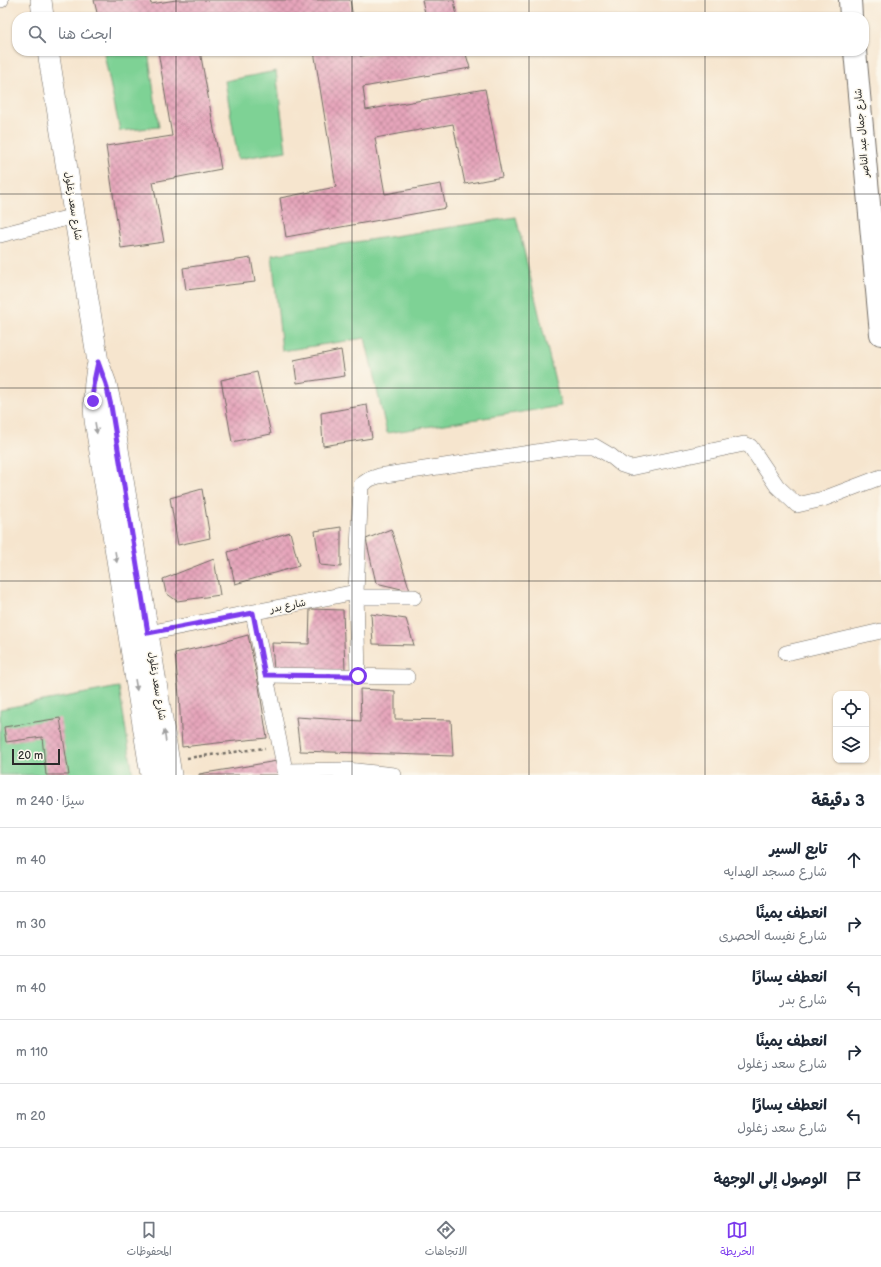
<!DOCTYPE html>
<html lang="ar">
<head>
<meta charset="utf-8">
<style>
  :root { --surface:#fff; --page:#f2f2f3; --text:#1f2937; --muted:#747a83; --line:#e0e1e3; --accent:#7c3aed }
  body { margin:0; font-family:"Balsamiq Sans","Playpen Sans Arabic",sans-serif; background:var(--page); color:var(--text); direction:rtl }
  .controls { position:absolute; right:12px; bottom:12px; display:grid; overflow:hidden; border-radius:8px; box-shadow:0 1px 3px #0004 }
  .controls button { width:36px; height:36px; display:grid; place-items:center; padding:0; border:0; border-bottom:1px solid var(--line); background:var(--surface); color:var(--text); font:20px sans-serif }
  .scale { position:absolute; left:12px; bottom:10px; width:48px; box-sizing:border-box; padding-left:4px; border:2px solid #2b2b2b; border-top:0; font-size:11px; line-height:14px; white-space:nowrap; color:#2b2b2b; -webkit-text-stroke:3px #fbf7ec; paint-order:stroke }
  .stop { position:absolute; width:12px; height:12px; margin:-9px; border:3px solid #7c3aed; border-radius:50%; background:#fff }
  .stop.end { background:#7c3aed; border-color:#fff; box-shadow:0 1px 4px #0008 }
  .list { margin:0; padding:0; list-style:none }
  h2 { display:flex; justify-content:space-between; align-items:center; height:52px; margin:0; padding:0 16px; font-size:17px }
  h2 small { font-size:13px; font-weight:400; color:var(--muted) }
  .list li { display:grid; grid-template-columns:26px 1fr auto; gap:12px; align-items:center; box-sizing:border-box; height:64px; padding:0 16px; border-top:1px solid var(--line) }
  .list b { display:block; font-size:15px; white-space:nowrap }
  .list p { margin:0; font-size:13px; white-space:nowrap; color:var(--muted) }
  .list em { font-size:13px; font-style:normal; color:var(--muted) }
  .icon { flex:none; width:22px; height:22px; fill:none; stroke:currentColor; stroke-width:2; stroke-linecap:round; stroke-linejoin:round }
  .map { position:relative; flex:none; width:881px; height:775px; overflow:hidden; direction:ltr }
  .search { position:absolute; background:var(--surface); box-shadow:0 1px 3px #0004; left:12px; right:12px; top:12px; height:44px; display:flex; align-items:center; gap:10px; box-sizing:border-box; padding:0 14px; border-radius:16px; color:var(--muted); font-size:15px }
  .sheet { height:436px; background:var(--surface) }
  nav { display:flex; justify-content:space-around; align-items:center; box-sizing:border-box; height:56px; border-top:1px solid var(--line); background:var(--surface); font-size:11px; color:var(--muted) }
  nav a { display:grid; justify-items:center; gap:2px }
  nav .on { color:var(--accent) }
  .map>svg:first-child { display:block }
</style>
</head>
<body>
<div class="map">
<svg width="881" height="775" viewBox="0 0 881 775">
  <defs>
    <pattern id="building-cross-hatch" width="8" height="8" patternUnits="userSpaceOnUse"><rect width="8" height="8" fill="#e6a5bb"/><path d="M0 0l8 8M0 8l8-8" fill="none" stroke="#bb8798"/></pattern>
  </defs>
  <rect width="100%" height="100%" fill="#fbf7ec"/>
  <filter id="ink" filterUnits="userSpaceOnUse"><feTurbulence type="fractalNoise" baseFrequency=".025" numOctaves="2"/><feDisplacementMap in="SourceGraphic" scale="8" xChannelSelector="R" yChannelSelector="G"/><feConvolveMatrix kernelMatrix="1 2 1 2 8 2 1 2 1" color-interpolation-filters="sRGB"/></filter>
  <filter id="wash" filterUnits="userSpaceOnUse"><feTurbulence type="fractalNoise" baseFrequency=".012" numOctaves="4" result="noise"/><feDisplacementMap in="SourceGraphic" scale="16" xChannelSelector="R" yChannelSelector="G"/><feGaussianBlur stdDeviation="0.9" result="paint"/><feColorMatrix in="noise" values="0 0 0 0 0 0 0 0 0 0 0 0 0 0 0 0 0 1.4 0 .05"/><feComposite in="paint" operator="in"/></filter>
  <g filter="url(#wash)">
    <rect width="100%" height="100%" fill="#f6e5ce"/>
    <g fill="#7ed295" stroke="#547e60">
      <path d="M122 51H148L159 127 120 131 104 54Z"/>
      <path d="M276 71 286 151 238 159 225 81Z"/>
      <path d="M516 217 561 406 387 433 365 338 282 351 272 255Z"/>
      <path d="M119 687 133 775H0V709Z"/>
    </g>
    <g id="blocks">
      <g fill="url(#building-cross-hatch)">
        <path d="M94 0H150L151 4 176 0H350L353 17H98Z"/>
        <path d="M422 0H454L457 17H426Z"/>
        <path d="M158 51H200L221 169 153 182 164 242 121 248 106 146 172 136Z"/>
        <path d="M314 51H359L360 56 387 51H465L470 68 363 87 366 110 485 89 502 177 465 184 453 124 375 138 385 194 441 184 446 208 286 237 280 198 336 187Z"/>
        <path d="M251 258 255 282 186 290 183 268Z"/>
        <path d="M341 350 345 376 297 383 294 360Z"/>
        <path d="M257 372 271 434 232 442 221 380Z"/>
        <path d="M367 405 372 438 323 446 321 413Z"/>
        <path d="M202 489 210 538 178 545 170 498Z"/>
        <path d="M341 527V567L320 565 315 531Z"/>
        <path d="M391 529 410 591 376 583 366 539Z"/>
        <path d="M290 532 299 566 235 584 228 552Z"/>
        <path d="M214 559 220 595 177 601 166 593 163 579Z"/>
        <path d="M310 609 343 610 345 671H274L272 643 309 644Z"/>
        <path d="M371 614 406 619 414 645 373 644Z"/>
        <path d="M248 635 259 686 267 738 226 742 182 747 179 695 175 653 215 644Z"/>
        <path d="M360 689 395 691V719L451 720 453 756 300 751 296 717 361 721Z"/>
        <path d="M60 718 69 775H46L42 737 6 742 4 727Z"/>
        <path d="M277 761 279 775H199V774Z"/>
      </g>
    </g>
  </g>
  <g filter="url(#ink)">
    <use href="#blocks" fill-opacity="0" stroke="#726c64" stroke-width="1"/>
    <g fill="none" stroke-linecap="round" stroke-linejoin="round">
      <defs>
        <g id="minor">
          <path d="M0 0H1"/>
          <path d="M0 235 75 216"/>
          <path d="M357 597H414"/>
          <path d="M253 613 286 775"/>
          <path d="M148 633 356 592"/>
          <path d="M786 653 881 631"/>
          <path d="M265 675 407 677"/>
          <path d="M358 676 356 592 361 485 370 479 379 476 575 446H594L611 456 622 465 631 468 744 444 750 446 777 486 797 505 823 499 881 477"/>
          <path d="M285 771 347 770 394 775"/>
        </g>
        <g id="secondary">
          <path d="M41 0 43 17"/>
          <path d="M48 51 98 362 106 384 111 406 171 775"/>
          <path d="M97 367C94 385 93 401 95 420L151 775"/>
        </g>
        <g id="primary">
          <path d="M850 0 851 17"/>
          <path d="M855 51 881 334"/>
        </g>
      </defs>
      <use href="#minor" stroke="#726c64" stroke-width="16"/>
      <use href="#secondary" stroke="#726c64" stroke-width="22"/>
      <use href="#primary" stroke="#726c64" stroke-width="24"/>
      <path stroke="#726c64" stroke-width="2.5" stroke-dasharray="3 3" stroke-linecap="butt" d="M187 758 265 748"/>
      <use href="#minor" stroke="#fff" stroke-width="15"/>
      <use href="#secondary" stroke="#fff" stroke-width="21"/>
      <use href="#primary" stroke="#fff" stroke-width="22"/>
    </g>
    <defs><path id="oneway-solid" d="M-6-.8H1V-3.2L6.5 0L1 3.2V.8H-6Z"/></defs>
    <g fill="#a0a0a0">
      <use href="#oneway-solid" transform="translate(96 428) rotate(81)"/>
      <use href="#oneway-solid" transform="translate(116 557) rotate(81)"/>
      <use href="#oneway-solid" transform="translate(136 685) rotate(81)"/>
      <use href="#oneway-solid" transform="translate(165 736) rotate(-99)"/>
    </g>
  </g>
  <g fill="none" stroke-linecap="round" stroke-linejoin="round" filter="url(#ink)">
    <path stroke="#7c3aed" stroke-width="5" d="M93 401V386L98 362 106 384 111 406 148 633 253 613 265 675 358 676"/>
  </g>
  <path fill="none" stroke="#2b2b2b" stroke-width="1" stroke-opacity="0.55" d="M176 0V17M352 0V17M529 0V17M705 0V17M176 51V775M352 51V775M529 51V775M705 51V775M0 194H881M0 388H881M0 581H881"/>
  <g text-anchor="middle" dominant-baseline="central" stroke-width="3" stroke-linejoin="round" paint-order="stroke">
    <g font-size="10" fill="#2b2b2b" stroke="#fbf7ec">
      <text transform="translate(862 133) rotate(-95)">شارع جمال عبد الناصر</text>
      <text transform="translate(73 206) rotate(81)">شارع سعد زغلول</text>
      <text transform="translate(288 606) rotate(-11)">شارع بدر</text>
      <text transform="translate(157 686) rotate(81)">شارع سعد زغلول</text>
    </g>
  </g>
</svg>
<div class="controls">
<button><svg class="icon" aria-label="locate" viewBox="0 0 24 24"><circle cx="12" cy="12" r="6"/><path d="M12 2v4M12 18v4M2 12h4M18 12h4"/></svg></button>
<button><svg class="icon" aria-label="layers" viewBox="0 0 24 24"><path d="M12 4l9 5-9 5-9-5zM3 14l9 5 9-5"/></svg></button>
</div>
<div class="scale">20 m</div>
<div class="stop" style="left:358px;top:676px"></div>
<div class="stop end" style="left:93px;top:401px"></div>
<div class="search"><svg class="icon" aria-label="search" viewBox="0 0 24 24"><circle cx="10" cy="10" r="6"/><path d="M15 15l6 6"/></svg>ابحث هنا</div>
</div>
<section class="sheet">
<h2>3 دقيقة<small>سيرًا · 240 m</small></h2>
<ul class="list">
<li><svg class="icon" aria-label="ahead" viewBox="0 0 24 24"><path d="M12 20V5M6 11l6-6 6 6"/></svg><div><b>تابع السير</b><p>شارع مسجد الهدايه</p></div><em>40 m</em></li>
<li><svg class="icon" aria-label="right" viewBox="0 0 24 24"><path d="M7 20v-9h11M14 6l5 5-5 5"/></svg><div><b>انعطف يمينًا</b><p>شارع نفيسه الحصرى</p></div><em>30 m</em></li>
<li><svg class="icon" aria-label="left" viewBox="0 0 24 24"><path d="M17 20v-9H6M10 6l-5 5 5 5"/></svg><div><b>انعطف يسارًا</b><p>شارع بدر</p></div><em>40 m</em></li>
<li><svg class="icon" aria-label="right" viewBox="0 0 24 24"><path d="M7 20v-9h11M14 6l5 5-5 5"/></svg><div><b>انعطف يمينًا</b><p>شارع سعد زغلول</p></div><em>110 m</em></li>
<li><svg class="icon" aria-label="left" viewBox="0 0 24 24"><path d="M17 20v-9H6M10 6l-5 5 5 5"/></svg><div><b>انعطف يسارًا</b><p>شارع سعد زغلول</p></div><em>20 m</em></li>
<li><svg class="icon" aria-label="arrive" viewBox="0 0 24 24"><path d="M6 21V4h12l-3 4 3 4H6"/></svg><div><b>الوصول إلى الوجهة</b></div></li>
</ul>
</section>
<nav>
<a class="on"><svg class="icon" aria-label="map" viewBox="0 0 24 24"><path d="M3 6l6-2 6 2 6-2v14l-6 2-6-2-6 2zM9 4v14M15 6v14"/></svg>الخريطة</a>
<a><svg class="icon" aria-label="directions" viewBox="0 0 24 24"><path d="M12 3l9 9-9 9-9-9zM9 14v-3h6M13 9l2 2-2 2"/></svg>الاتجاهات</a>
<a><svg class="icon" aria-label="saved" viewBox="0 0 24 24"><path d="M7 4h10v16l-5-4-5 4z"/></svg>المحفوظات</a>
</nav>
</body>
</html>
